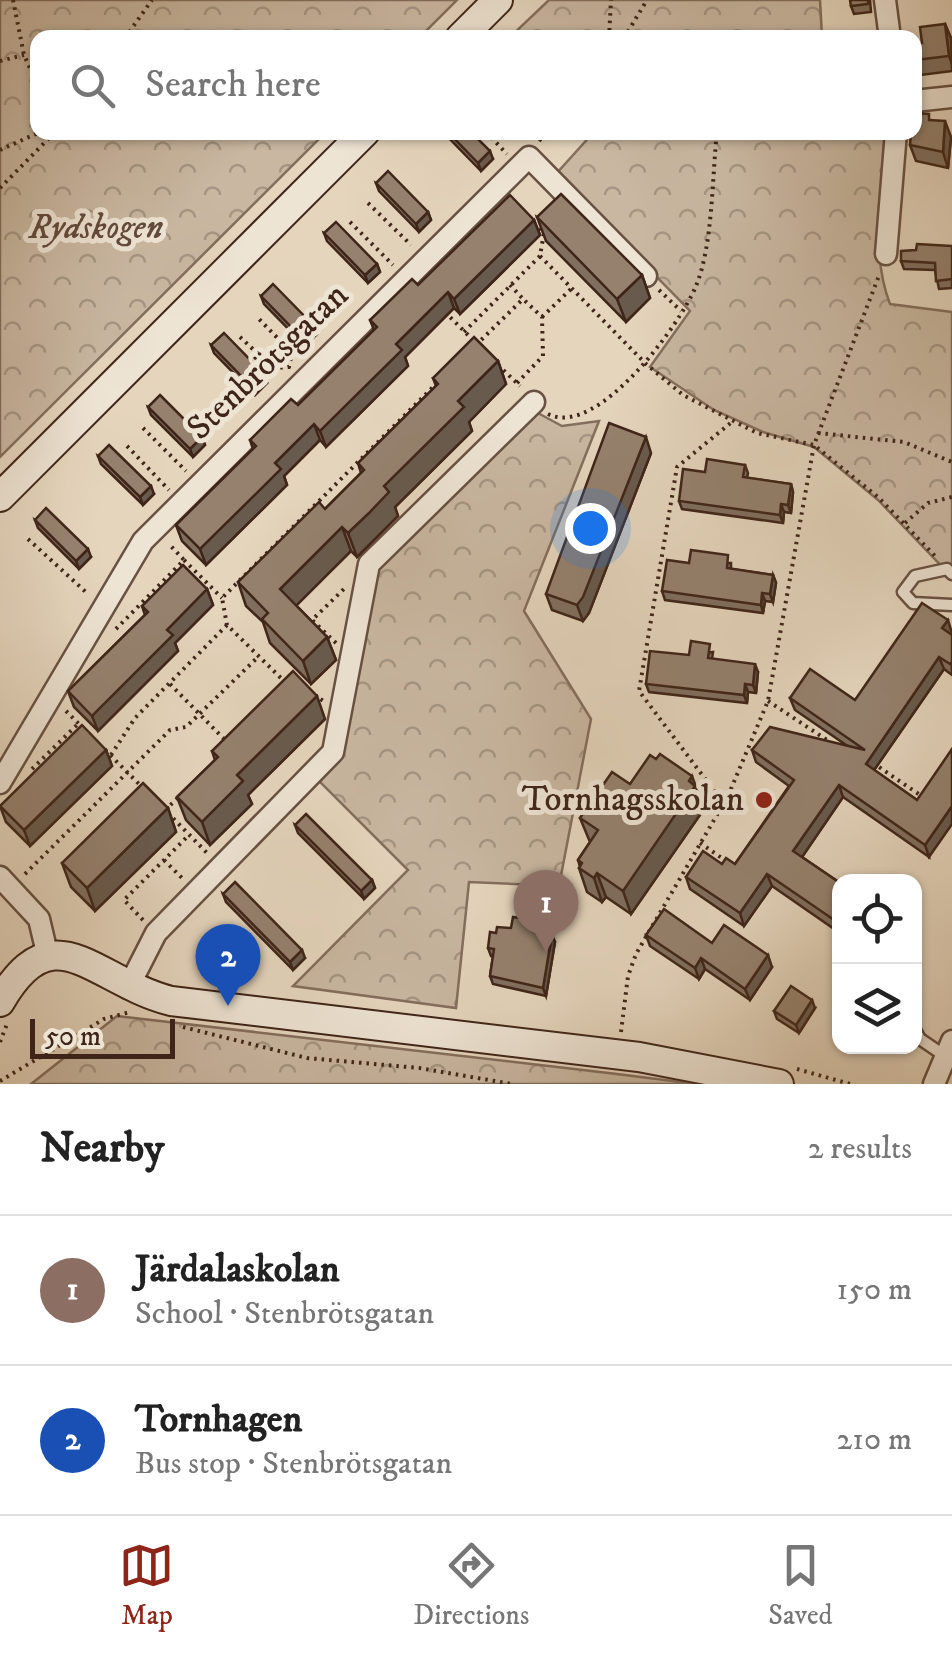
<!DOCTYPE html>
<html lang="en">
<head>
<meta charset="utf-8">
<style>
  :root { --surface:#fff; --page:#f6f6f6; --text:#222; --muted:#767676; --line:#e0e0e0; --accent:#8f2418 }
  body { margin:0; font-family:"IM FELL DW Pica",serif; background:var(--page); color:var(--text) }
  .controls { position:absolute; right:30px; bottom:30px; display:grid; overflow:hidden; border-radius:20px; box-shadow:0 2px 8px #0004 }
  .controls button { width:90px; height:90px; display:grid; place-items:center; padding:0; border:0; border-bottom:2px solid var(--line); background:var(--surface); color:var(--text); font:50px sans-serif }
  .scale { position:absolute; left:30px; bottom:25px; width:145px; box-sizing:border-box; padding-left:10px; border:5px solid #3f2519; border-top:0; font-size:28px; line-height:35px; white-space:nowrap; color:#3f2519; -webkit-text-stroke:8px #eee4d4; paint-order:stroke }
  .you { position:absolute; left:590px; top:528px; width:35px; height:35px; margin:-25px; border:8px solid #fff; border-radius:50%; background:#1a73e8; box-shadow:0 0 0 15px #1a73e833 }
  .badge { display:grid; place-items:center; width:65px; height:65px; border-radius:50%; background:var(--accent); color:#fff; font-size:32px; font-weight:700 }
  .pin { position:absolute; translate:-50% -82px; filter:drop-shadow(0 2px 5px #0008) }
  .pin::after { content:''; position:absolute; top:52px; width:35px; height:30px; background:inherit; clip-path:polygon(0 0,100% 0,50% 100%) }
  .list { margin:0; padding:0; list-style:none }
  h2 { display:flex; justify-content:space-between; align-items:center; height:130px; margin:0; padding:0 40px; font-size:42px }
  h2 small { font-size:32px; font-weight:400; color:var(--muted) }
  .list li { display:grid; grid-template-columns:65px 1fr auto; gap:30px; align-items:center; box-sizing:border-box; height:150px; padding:0 40px; border-top:2px solid var(--line) }
  .list b { display:block; font-size:38px; white-space:nowrap }
  .list p { margin:0; font-size:32px; white-space:nowrap; color:var(--muted) }
  .list em { font-size:32px; font-style:normal; color:var(--muted) }
  .icon { flex:none; width:55px; height:55px; fill:none; stroke:currentColor; stroke-width:2; stroke-linecap:round; stroke-linejoin:round }
  .map { position:relative; flex:none; width:952px; height:1084px; overflow:hidden }
  .search { position:absolute; background:var(--surface); box-shadow:0 2px 8px #0004; left:30px; right:30px; top:30px; height:110px; display:flex; align-items:center; gap:25px; box-sizing:border-box; padding:0 35px; border-radius:20px; color:var(--muted); font-size:38px }
  .sheet { height:430px; background:var(--surface) }
  nav { display:flex; justify-content:space-around; align-items:center; box-sizing:border-box; height:140px; border-top:2px solid var(--line); background:var(--surface); font-size:28px; color:var(--muted) }
  nav a { display:grid; justify-items:center; gap:5px }
  nav .on { color:var(--accent) }
  .map>svg:first-child { display:block }
</style>
</head>
<body>
<div class="map">
<svg width="952" height="1084" viewBox="0 0 952 1084">
  <defs>
    <pattern id="forest-crowns" width="20" height="18" patternUnits="userSpaceOnUse" patternTransform="scale(2.5)"><rect width="20" height="18" fill="#c9b7a1"/><path d="M2 6a3 3 0 1 1 6 0M12 15a3 3 0 1 1 6 0" fill="none" stroke="#a59582"/></pattern>
  </defs>
  <rect width="100%" height="100%" fill="#e5d5bd"/>
  <filter id="stains"><feTurbulence type="fractalNoise" baseFrequency=".002" numOctaves="4"/><feColorMatrix values="0 0 0 0 .2 0 0 0 0 .09 0 0 0 0 .02 0 0 0 .5 -.17"/></filter>
  <radialGradient id="worn" r=".72"><stop offset=".6" stop-color="#630" stop-opacity="0"/><stop offset="1" stop-color="#630" stop-opacity=".3"/></radialGradient>
  <g fill="url(#forest-crowns)" stroke="#846e5d" stroke-width="2.5">
    <path d="M0 0H457L420 37 38 38V132L325 133 0 457Z"/>
    <path d="M549 0H820L822 37H510Z"/>
    <path d="M593 133H889C883 189 869 250 890 304L952 312V577L878 500 814 447 763 432 714 410 650 367 690 311 556 174Z"/>
    <path d="M536 412 562 426 599 421 524 611 591 719 559 886 469 882 456 1008 293 986 408 870 318 780 375 571Z"/>
    <path d="M117 1016 617 1074 696 1084H31Z"/>
  </g>
  <g fill="none" stroke-linecap="round" stroke-linejoin="round">
    <defs>
      <g id="lane">
        <path d="M952 574 947 569 915 576 903 592 913 603 952 605"/>
        <path d="M914 1028 920 1039 945 1056"/>
      </g>
      <g id="street">
        <path d="M885 0 890 38"/>
        <path d="M914 101 952 97"/>
        <path d="M886 254 896 132"/>
        <path d="M0 783 143 541 529 157 646 276"/>
        <path d="M0 877 39 919 47 953"/>
        <path d="M128 988 156 933 333 752 369 564 534 402"/>
        <path d="M934 1084 952 1041"/>
      </g>
      <g id="secondary">
        <path d="M460 38 498 0"/>
        <path d="M0 497 365 132"/>
        <path d="M0 1002C54 909 93 981 171 1001L639 1057 779 1084"/>
      </g>
    </defs>
    <use href="#lane" stroke="#685142" stroke-width="15"/>
    <use href="#street" stroke="#685142" stroke-width="25"/>
    <use href="#secondary" stroke="#3f2519" stroke-width="32"/>
    <g stroke="#3f2519" stroke-width="4" stroke-dasharray="2.5 5" stroke-linecap="butt">
      <path d="M13 0 24 55 38 86"/>
      <path d="M125 38 152 0"/>
      <path d="M609 38 611 0"/>
      <path d="M624 38 647 0"/>
      <path d="M0 61 24 55"/>
      <path d="M486 132 507 154"/>
      <path d="M539 141 546 132"/>
      <path d="M0 150 40 132"/>
      <path d="M0 188 55 132"/>
      <path d="M368 203 411 245"/>
      <path d="M350 222 393 265"/>
      <path d="M540 256 646 364 683 395 757 433 814 445 879 498 935 556"/>
      <path d="M659 290 681 311"/>
      <path d="M445 312 474 341"/>
      <path d="M542 317 571 289"/>
      <path d="M464 332 540 256 544 233 537 227"/>
      <path d="M240 337 273 368 289 367 292 353 258 318"/>
      <path d="M476 345 523 299 510 285"/>
      <path d="M498 365 520 386"/>
      <path d="M517 383 543 356 542 317 523 299"/>
      <path d="M548 414C597 439 680 325 696 286 713 245 712 177 717 132"/>
      <path d="M143 428 186 471"/>
      <path d="M818 433 904 442 952 462"/>
      <path d="M127 446 169 490"/>
      <path d="M905 523 928 503 952 497"/>
      <path d="M28 539 88 594"/>
      <path d="M184 560 222 598"/>
      <path d="M116 629 184 560 169 544"/>
      <path d="M336 643 312 620 346 587"/>
      <path d="M286 683 227 625 222 598 437 383"/>
      <path d="M170 684 226 741"/>
      <path d="M308 691 325 702"/>
      <path d="M768 701 830 742"/>
      <path d="M66 711 84 729"/>
      <path d="M105 750 144 789"/>
      <path d="M111 755 135 718 227 625"/>
      <path d="M873 763 923 797"/>
      <path d="M32 769 79 723"/>
      <path d="M724 804 639 691 677 467 733 421"/>
      <path d="M165 810 180 796"/>
      <path d="M168 813 207 853"/>
      <path d="M700 843 729 863"/>
      <path d="M164 860 182 878"/>
      <path d="M25 874 170 730 186 727 258 657"/>
      <path d="M143 920 124 900 189 835"/>
      <path d="M183 1027 307 1058 419 1068 512 1084"/>
      <path d="M621 1032 628 976 636 954 728 796 768 701 814 445 880 273"/>
      <path d="M0 1042 7 1024"/>
      <path d="M797 1069 850 1084"/>
      <path d="M0 1081 104 1019 130 1012"/>
    </g>
    <use href="#lane" stroke="#eee4d4" stroke-width="10"/>
    <use href="#street" stroke="#eee4d4" stroke-width="20"/>
    <use href="#secondary" stroke="#eee4d4" stroke-width="28"/>
  </g>
  <g fill="#806f5f" stroke="#3f2519" stroke-width="2.5">
    <path d="M870 0 871 12 854 14 851 6Z"/>
    <path d="M945 24 951 38 952 71 921 75 915 60 922 43Z"/>
    <path d="M931 120 951 137 948 168 916 161 910 145Z"/>
    <path d="M443 132H471L493 159 481 171Z"/>
    <path d="M376 183 428 212 431 220 419 232 379 191Z"/>
    <path d="M537 217 642 275 650 298 626 322 546 241Z"/>
    <path d="M534 220 540 235 460 314 454 308 405 357 408 366 326 447 320 440 284 476 287 485 206 565 182 541 176 525 253 449 250 440 298 405 374 330 370 320 418 285Z"/>
    <path d="M324 233 377 264 380 272 368 283 327 241Z"/>
    <path d="M952 246V288L939 289 935 270 904 269 901 261Z"/>
    <path d="M261 296 314 326 317 334 305 346 264 304Z"/>
    <path d="M211 345 267 383 255 395 214 353Z"/>
    <path d="M498 361 506 384 469 422 472 431 395 507 398 516 357 557 351 551 296 605 327 637 336 660 311 684 270 643 263 622 246 606 238 582 325 509 361 473 358 463 436 386 433 378Z"/>
    <path d="M148 407 202 437 205 445 193 457 151 415Z"/>
    <path d="M651 453 589 613 583 621 552 610 546 594Z"/>
    <path d="M98 456 154 494 143 505 101 464Z"/>
    <path d="M745 465 748 473 747 478 791 484 793 492 791 513 784 512 783 523 682 509 679 501 705 472Z"/>
    <path d="M35 520 91 557 79 569 38 528Z"/>
    <path d="M689 563H731V569L773 575 776 583 773 602 765 601 763 613 665 600 662 591Z"/>
    <path d="M207 589 213 605 175 643 178 651 98 731 74 707 68 691 145 615 142 606Z"/>
    <path d="M951 634 952 675 944 669 874 770 917 800 929 857 843 797 802 857 840 883V933L772 886 744 926 690 889 686 877 722 864H735L789 786 756 762 752 750 846 745 795 710 790 698 855 700Z"/>
    <path d="M713 652 712 659 758 672 756 693 748 692 747 703 649 692 646 684 689 655Z"/>
    <path d="M325 719 248 795 252 804 210 845 186 820 177 797 215 760 212 751Z"/>
    <path d="M106 750 112 766 30 846 6 822 0 806Z"/>
    <path d="M630 784 701 800 704 809 631 914 606 897 602 902 587 892 579 868 580 867 578 860 590 842 580 818Z"/>
    <path d="M168 808 176 832 95 911 71 887 62 863Z"/>
    <path d="M295 825 372 880 375 888 364 899 298 833Z"/>
    <path d="M223 894 305 958 293 970 226 902Z"/>
    <path d="M511 928 544 929V932L555 942 546 996 493 984 490 976 493 956H491L488 948 496 933Z"/>
    <path d="M646 935 712 943 772 967 750 1000 705 969 699 979 650 946Z"/>
    <path d="M815 1008 799 1033 777 1019 774 1011Z"/>
  </g>
  <g fill="#685a4d" stroke="#3f2519" stroke-width="2.5">
    <path d="M945 24 951 38 952 64 949 56Z"/>
    <path d="M945 121 951 137 948 168 943 152Z"/>
    <path d="M490 151 493 159 481 171 478 163Z"/>
    <path d="M428 212 431 220 419 232 416 224Z"/>
    <path d="M534 220 540 235 460 314 454 299Z"/>
    <path d="M377 264 380 272 368 283 365 275Z"/>
    <path d="M642 275 650 298 626 322 617 299Z"/>
    <path d="M448 292 454 308 405 357 408 366 326 447 320 431 396 344Z"/>
    <path d="M314 326 317 334 305 346 302 338Z"/>
    <path d="M498 361 506 384 469 422 472 431 395 507 398 516 357 557 348 533 384 486 458 401Z"/>
    <path d="M265 375 267 383 255 395 252 387Z"/>
    <path d="M314 424 320 440 284 476 287 485 206 565 200 549 275 463Z"/>
    <path d="M202 437 205 445 193 457 190 449Z"/>
    <path d="M646 437 651 453 589 613 583 621 577 605Z"/>
    <path d="M791 484 793 492 791 513 788 505Z"/>
    <path d="M151 486 154 494 143 505 140 497Z"/>
    <path d="M781 504 784 512 783 523 780 515Z"/>
    <path d="M342 527 351 551 289 613 280 589Z"/>
    <path d="M88 549 91 557 79 569 76 561Z"/>
    <path d="M773 575 776 583 773 602 770 594Z"/>
    <path d="M207 589 213 605 175 643 178 651 98 731 92 716 167 630Z"/>
    <path d="M762 593 765 601 763 613 761 605Z"/>
    <path d="M948 620 952 633 947 640 942 628Z"/>
    <path d="M327 637 336 660 311 684 303 661Z"/>
    <path d="M939 657 944 669 870 776 866 764Z"/>
    <path d="M755 664 758 672 756 693 753 685Z"/>
    <path d="M745 684 748 692 747 703 744 695Z"/>
    <path d="M317 696 325 719 248 795 252 804 210 845 202 822 237 775Z"/>
    <path d="M106 750 112 766 30 846 24 830Z"/>
    <path d="M692 776 704 809 631 914 623 891Z"/>
    <path d="M839 785 843 797 798 863 793 851Z"/>
    <path d="M952 806V824L929 857 925 845Z"/>
    <path d="M168 808 176 832 95 911 87 888Z"/>
    <path d="M597 873 606 897 602 902 594 878Z"/>
    <path d="M767 874 772 886 744 926 740 913Z"/>
    <path d="M372 880 375 888 364 899 361 891Z"/>
    <path d="M552 934 555 942 546 996 543 988Z"/>
    <path d="M302 950 305 958 293 970 290 962Z"/>
    <path d="M768 955 772 967 750 1000 745 989Z"/>
    <path d="M701 958 705 969 699 979 695 968Z"/>
    <path d="M812 1000 815 1008 799 1033 796 1025Z"/>
  </g>
  <g fill="#95816e" stroke="#3f2519" stroke-width="2.5">
    <path d="M850 0H868V4L851 6Z"/>
    <path d="M945 24 949 56 915 60 914 44 922 43 920 27Z"/>
    <path d="M914 113 929 114V120L945 121 943 152 910 145 911 132H914Z"/>
    <path d="M448 132H471L490 151 478 163Z"/>
    <path d="M388 171 428 212 416 224 376 183Z"/>
    <path d="M561 194 642 275 617 299 537 217Z"/>
    <path d="M510 195 534 220 454 299 448 292 396 344 402 350 320 431 314 424 275 463 281 469 200 549 176 525 256 446 250 440 291 399 298 405 377 327 370 320 412 279 418 285Z"/>
    <path d="M336 222 377 264 365 275 324 233Z"/>
    <path d="M917 244 952 246V279L936 281 935 263 901 261V251L916 250Z"/>
    <path d="M273 284 314 326 302 338 261 296Z"/>
    <path d="M224 333 265 375 252 387 211 345Z"/>
    <path d="M474 337 498 361 458 401 464 407 384 486 389 492 369 513 348 533 342 527 280 589 327 637 303 661 262 619 268 613 238 582 319 502 325 509 364 470 358 463 438 384 433 378Z"/>
    <path d="M160 395 202 437 190 449 148 407Z"/>
    <path d="M609 423 646 437 583 597 577 605 546 594Z"/>
    <path d="M109 445 151 486 140 497 98 456Z"/>
    <path d="M707 459 745 465 743 477 791 484 788 505 781 504 780 515 679 501 683 469 705 472Z"/>
    <path d="M46 508 88 549 76 561 35 520Z"/>
    <path d="M691 550 728 555 727 568 773 575 770 594 762 593 761 605 662 591 667 560 689 563Z"/>
    <path d="M183 565 207 589 167 630 173 635 92 716 68 691 148 612 142 606Z"/>
    <path d="M922 603 948 620 942 628 952 635V662L950 664 939 657 866 764 917 800 952 749V806L925 845 839 785 793 851 840 883V924L767 874 740 913 686 877 703 851 722 864 726 858 735 864 794 780 752 750 770 727 865 750 790 698 810 669 855 700Z"/>
    <path d="M691 641 710 644 708 658 755 664 753 685 745 684 744 695 646 684 650 651 689 655Z"/>
    <path d="M293 671 317 696 237 775 243 781 202 822 177 797 218 757 212 751Z"/>
    <path d="M82 725 106 750 24 830 0 806Z"/>
    <path d="M660 754 692 776 689 781 695 786 623 891 597 873 594 878 579 868 582 863 578 860 598 830 580 818 612 772 630 784 650 755 656 759Z"/>
    <path d="M143 783 168 808 87 888 62 863Z"/>
    <path d="M306 814 372 880 361 891 295 825Z"/>
    <path d="M235 882 302 950 290 962 223 894Z"/>
    <path d="M664 909 712 943 724 925 768 955 745 989 701 958 695 968 646 935Z"/>
    <path d="M513 917 541 921 540 932 552 934 543 988 490 976 494 949 488 948 490 932 496 933 497 927 511 928Z"/>
    <path d="M791 986 812 1000 796 1025 774 1011Z"/>
  </g>
  <circle fill="#8f2418" stroke="#eee4d4" stroke-width="4" cx="764" cy="800" r="10"/>
  <g text-anchor="middle" dominant-baseline="central" stroke-width="10" stroke-linejoin="round" paint-order="stroke">
    <g font-size="35" font-style="italic" fill="#624a3b" stroke="#eee4d4">
      <text x="96" y="228">Rydskogen</text>
    </g>
    <g font-size="35" fill="#3f2519" stroke="#eee4d4">
      <text transform="translate(268 362) rotate(-44)">Stenbrötsgatan</text>
    </g>
    <g font-size="35" fill="#3f2519" stroke="#eee4d4" text-anchor="end">
      <text x="744" y="800">Tornhagsskolan</text>
    </g>
  </g>
  <rect width="100%" height="100%" filter="url(#stains)"/>
  <rect width="100%" height="100%" fill="url(#worn)"/>
</svg>
<div class="controls">
<button><svg class="icon" aria-label="locate" viewBox="0 0 24 24"><circle cx="12" cy="12" r="6"/><path d="M12 2v4M12 18v4M2 12h4M18 12h4"/></svg></button>
<button><svg class="icon" aria-label="layers" viewBox="0 0 24 24"><path d="M12 4l9 5-9 5-9-5zM3 14l9 5 9-5"/></svg></button>
</div>
<div class="scale">50 m</div>
<div class="you"></div>
<div class="pin badge" style="left:546px;top:952px;background:#8d6e63">1</div>
<div class="pin badge" style="left:228px;top:1006px;background:#1a4fb4">2</div>
<div class="search"><svg class="icon" aria-label="search" viewBox="0 0 24 24"><circle cx="10" cy="10" r="6"/><path d="M15 15l6 6"/></svg>Search here</div>
</div>
<section class="sheet">
<h2>Nearby<small>2 results</small></h2>
<ul class="list">
<li><span class="badge" style="background:#8d6e63">1</span><div><b>Järdalaskolan</b><p>School · Stenbrötsgatan</p></div><em>150 m</em></li>
<li><span class="badge" style="background:#1a4fb4">2</span><div><b>Tornhagen</b><p>Bus stop · Stenbrötsgatan</p></div><em>210 m</em></li>
</ul>
</section>
<nav>
<a class="on"><svg class="icon" aria-label="map" viewBox="0 0 24 24"><path d="M3 6l6-2 6 2 6-2v14l-6 2-6-2-6 2zM9 4v14M15 6v14"/></svg>Map</a>
<a><svg class="icon" aria-label="directions" viewBox="0 0 24 24"><path d="M12 3l9 9-9 9-9-9zM9 14v-3h6M13 9l2 2-2 2"/></svg>Directions</a>
<a><svg class="icon" aria-label="saved" viewBox="0 0 24 24"><path d="M7 4h10v16l-5-4-5 4z"/></svg>Saved</a>
</nav>
</body>
</html>
